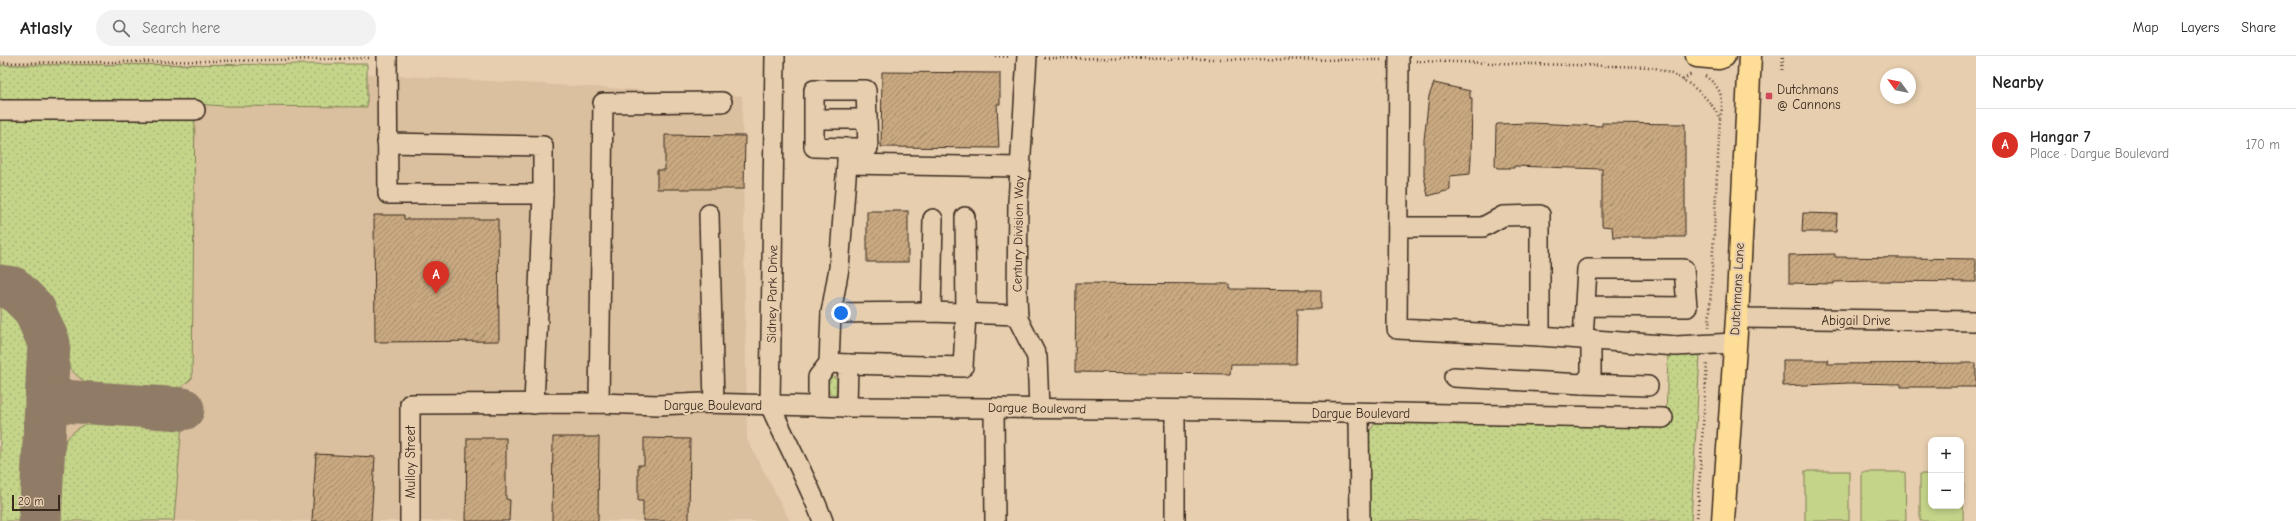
<!DOCTYPE html>
<html lang="en">
<head>
<meta charset="utf-8">
<style>
  :root { --surface:#fff; --page:#f2f2f2; --text:#222; --muted:#767676; --line:#e0e0e0; --accent:#d93025 }
  body { margin:0; font-family:"Comic Neue",sans-serif; background:var(--page); color:var(--text) }
  .controls { position:absolute; right:12px; bottom:12px; display:grid; overflow:hidden; border-radius:8px; box-shadow:0 2px 6px #0003 }
  .controls button { width:36px; height:36px; display:grid; place-items:center; padding:0; border:0; border-bottom:1px solid var(--line); background:var(--surface); color:var(--text); font:20px sans-serif }
  .compass { position:absolute; left:1880px; top:12px; width:36px; height:36px; border-radius:50%; background:var(--surface); box-shadow:0 2px 6px #0003; rotate:303deg }
  .scale { position:absolute; left:12px; bottom:10px; width:48px; box-sizing:border-box; padding-left:4px; border:2px solid #3b2a1e; border-top:0; font-size:11px; line-height:14px; white-space:nowrap; color:#3b2a1e; -webkit-text-stroke:3px #e6ceaf; paint-order:stroke }
  .you { position:absolute; left:841px; top:257px; width:14px; height:14px; margin:-10px; border:3px solid #fff; border-radius:50%; background:#1a73e8; box-shadow:0 0 0 6px #1a73e833 }
  .badge { display:grid; place-items:center; width:26px; height:26px; border-radius:50%; background:var(--accent); color:#fff; font-size:13px; font-weight:700 }
  .pin { position:absolute; translate:-50% -33px; filter:drop-shadow(0 1px 2px #0008) }
  .pin::after { content:''; position:absolute; top:21px; width:14px; height:12px; background:inherit; clip-path:polygon(0 0,100% 0,50% 100%) }
  .list { margin:0; padding:0; list-style:none }
  h2 { display:flex; justify-content:space-between; align-items:center; height:52px; margin:0; padding:0 16px; font-size:17px }
  h2 small { font-size:13px; font-weight:400; color:var(--muted) }
  .list li { display:grid; grid-template-columns:26px 1fr auto; gap:12px; align-items:center; box-sizing:border-box; height:72px; padding:0 16px; border-top:1px solid var(--line) }
  .list b { display:block; font-size:15px; white-space:nowrap }
  .list p { margin:0; font-size:13px; white-space:nowrap; color:var(--muted) }
  .list em { font-size:13px; font-style:normal; color:var(--muted) }
  .icon { flex:none; width:22px; height:22px; fill:none; stroke:currentColor; stroke-width:2; stroke-linecap:round; stroke-linejoin:round }
  .map { position:relative; flex:none; width:1976px; height:465px; overflow:hidden }
  header { display:flex; align-items:center; gap:24px; box-sizing:border-box; height:56px; padding:0 20px; background:var(--surface); border-bottom:1px solid var(--line) }
  header strong { font-size:19px }
  nav { display:flex; gap:22px; margin-inline-start:auto; font-size:14px }
  .search { width:280px; height:36px; background:var(--page); display:flex; align-items:center; gap:10px; box-sizing:border-box; padding:0 14px; border-radius:22px; color:var(--muted); font-size:15px }
  main { display:flex }
  aside { flex:1; background:var(--surface) }
  .map>svg:first-child { display:block }
</style>
</head>
<body>
<header>
<strong>Atlasly</strong>
<div class="search"><svg class="icon" aria-label="search" viewBox="0 0 24 24"><circle cx="10" cy="10" r="6"/><path d="M15 15l6 6"/></svg>Search here</div>
<nav><a>Map</a><a>Layers</a><a>Share</a></nav>
</header>
<main>
<div class="map">
<svg width="1976" height="465" viewBox="0 0 1976 465">
  <defs>
    <pattern id="grass-dots" width="8" height="8" patternUnits="userSpaceOnUse"><rect width="8" height="8" fill="#c4d489"/><path d="M2 2h.1M6 6h.1" fill="none" stroke="#a9b676" stroke-width="1.8" stroke-linecap="round"/></pattern>
    <pattern id="building-hatch" width="6" height="6" patternUnits="userSpaceOnUse"><rect width="6" height="6" fill="#c9a981"/><path d="M-1 1l2-2M0 6l6-6M5 7l2-2" fill="none" stroke="#a48a69"/></pattern>
  </defs>
  <rect width="100%" height="100%" fill="#e6ceaf"/>
  <filter id="ink" filterUnits="userSpaceOnUse"><feTurbulence type="fractalNoise" baseFrequency=".025" numOctaves="2"/><feDisplacementMap in="SourceGraphic" scale="8" xChannelSelector="R" yChannelSelector="G"/><feConvolveMatrix kernelMatrix="1 2 1 2 8 2 1 2 1" color-interpolation-filters="sRGB"/></filter>
  <g filter="url(#ink)">
    <path fill="#dac09e" d="M0 5 168 6 742 40 747 383 790 465H0Z"/>
    <g fill="url(#grass-dots)" stroke="#807f54">
      <path d="M367 8V51L223 50 170 46 0 49V9Z"/>
      <path d="M195 54 192 322C174 340 164 337 140 336 128 335 112 337 100 333 83 327 65 313 61 294 59 285 59 275 56 267 47 243 26 222 0 216V57Z"/>
      <path d="M0 243 8 245 26 265 33 294 24 465H0Z"/>
      <path d="M1668 297 1700 299 1691 465H1364L1366 380 1376 366 1380 367 1384 360 1666 364Z"/>
      <path d="M831 319 837 323 836 341 826 334 824 326Z"/>
      <path d="M101 362 182 367 174 465H52C54 416 46 380 101 362Z"/>
    </g>
    <g fill="#c4d489" stroke="#807f54">
      <rect x="1805" y="415" width="44" height="50"/>
      <path d="M1862 416H1905L1906 465H1862Z"/>
      <path d="M1920 418H1931V450H1961V418H1964L1963 465H1920Z"/>
    </g>
    <g fill="none" stroke-linecap="round" stroke-linejoin="round">
      <g stroke="#907c66" stroke-width="43">
        <path d="M0 230 13 232 34 253 49 287 40 465"/>
        <path d="M46 344 183 353"/>
      </g>
    </g>
    <g fill="url(#building-hatch)" stroke="#3b2a1e">
      <path d="M882 16 1000 17V48H997L999 92 881 91Z"/>
      <path d="M1434 27 1470 35V42H1472L1471 102 1470 118 1450 120V134L1428 140 1424 120V84L1429 40Z"/>
      <path d="M1531 67 1602 70V67L1685 68V181H1613L1612 171 1602 170V113L1514 110V112H1497L1495 110 1496 70 1497 68Z"/>
      <path d="M665 79 745 80 744 133H657V114H665Z"/>
      <rect x="867" y="155" width="41" height="51"/>
      <path d="M1803 157 1837 158 1836 176H1802Z"/>
      <path d="M374 159H404V163H498L499 285 375 286Z"/>
      <path d="M1835 198V201L1976 203V226L1872 225 1834 226V228L1789 227V199Z"/>
      <path d="M1076 227 1230 228V233L1321 234V253H1297L1296 308H1231L1230 318 1075 316Z"/>
      <path d="M1783 304H1828V308L1976 307V331H1901V328L1849 327 1783 330Z"/>
      <path d="M553 381H599L598 465H552Z"/>
      <path d="M467 382H506V443L510 444 509 465H466Z"/>
      <path d="M644 382 690 383 689 465H643V445H638V409H644Z"/>
      <path d="M316 398 375 401 371 465H312Z"/>
    </g>
    <g fill="none" stroke-linecap="round" stroke-linejoin="round">
      <defs>
        <g id="minor">
          <path d="M775 0 770 349C787 388 808 425 823 465"/>
          <path d="M1027 0 1018 146 1017 239 1018 263 1037 301 1039 352"/>
          <path d="M1399 0 1397 273 1540 280 1676 290 1734 287"/>
          <path d="M0 54H195"/>
          <path d="M815 63H867"/>
          <path d="M387 87 543 90V138H388L387 0"/>
          <path d="M847 108V92H868L866 34H814V91L847 92"/>
          <path d="M709 158 714 347"/>
          <path d="M1399 171H1483L1503 160 1540 159V280"/>
          <path d="M931 256 933 163"/>
          <path d="M831 257 839 212 847 108 1020 111"/>
          <path d="M1737 262 1976 265"/>
          <path d="M1583 283 1587 213H1684L1687 251 1585 250"/>
          <path d="M848 308 963 311 966 257 965 161"/>
          <path d="M1454 321 1583 328 1591 319V283"/>
          <path d="M1583 328 1648 330"/>
          <path d="M599 347 603 47 722 46"/>
          <path d="M534 348 543 138"/>
          <path d="M818 350V321L829 307"/>
          <path d="M847 351 848 308 829 307 831 257 931 256 1018 259"/>
          <path d="M994 352 995 465"/>
          <path d="M1359 358 1360 465"/>
          <path d="M410 465V348L599 347 658 349 703 347 847 351 1233 354 1663 362"/>
          <path d="M1175 465V354"/>
        </g>
        <g id="major">
          <path d="M1697 0 1719 2 1724 0"/>
          <path d="M1723 465 1737 262 1750 0"/>
        </g>
      </defs>
      <use href="#minor" stroke="#3b2a1e" stroke-width="22"/>
      <use href="#major" stroke="#3b2a1e" stroke-width="25"/>
      <g stroke="#3b2a1e" stroke-width="2.5" stroke-dasharray="1 3" stroke-linecap="butt">
        <path d="M995 0 1011 1"/>
        <path d="M1044 2 1383 4"/>
        <path d="M1416 5 1651 11C1680 18 1706 36 1720 62L1709 271"/>
        <path d="M0 7 217 5 371 2"/>
        <path d="M1782 14 1783 0"/>
        <path d="M1705 20C1721 31 1725 43 1720 62"/>
        <path d="M1683 24 1691 18"/>
        <path d="M1697 465 1707 306"/>
      </g>
      <use href="#minor" stroke="#e6ceaf" stroke-width="19"/>
      <use href="#major" stroke="#fedd96" stroke-width="22"/>
    </g>
  </g>
  <rect fill="#d1495b" stroke="#e6ceaf" stroke-width="1.5" x="1765" y="36" width="8" height="8" rx="2"/>
  <g text-anchor="middle" dominant-baseline="central" stroke-width="4" stroke-linejoin="round" paint-order="stroke">
    <g font-size="13" fill="#3b2a1e" stroke="#e6ceaf" text-anchor="start">
      <text x="1777" y="33">Dutchmans<tspan x="1777" dy="15">@ Cannons</tspan></text>
    </g>
    <g font-size="13" fill="#3b2a1e" stroke="#e6ceaf">
      <text transform="translate(1018 178) rotate(-89)">Century Division Way</text>
      <text transform="translate(1737 233) rotate(-87)">Dutchmans Lane</text>
      <text transform="translate(772 238) rotate(-89)">Sidney Park Drive</text>
      <text x="1856" y="264">Abigail Drive</text>
      <text x="713" y="349">Dargue Boulevard</text>
      <text transform="translate(1037 352) rotate(1)">Dargue Boulevard</text>
      <text x="1361" y="357">Dargue Boulevard</text>
      <text transform="translate(410 406) rotate(-90)">Mulloy Street</text>
    </g>
  </g>
</svg>
<div class="controls">
<button>+</button>
<button>−</button>
</div>
<svg class="compass" viewBox="-18 -18 36 36"><path d="M0-13l5 13h-10z" fill="#e53935"/><path d="M0 13l5-13h-10z" fill="#767676"/></svg>
<div class="scale">20 m</div>
<div class="you"></div>
<div class="pin badge" style="left:436px;top:238px">A</div>
</div>
<aside>
<h2>Nearby<small></small></h2>
<ul class="list">
<li><span class="badge">A</span><div><b>Hangar 7</b><p>Place · Dargue Boulevard</p></div><em>170 m</em></li>
</ul>
</aside>
</main>
</body>
</html>
